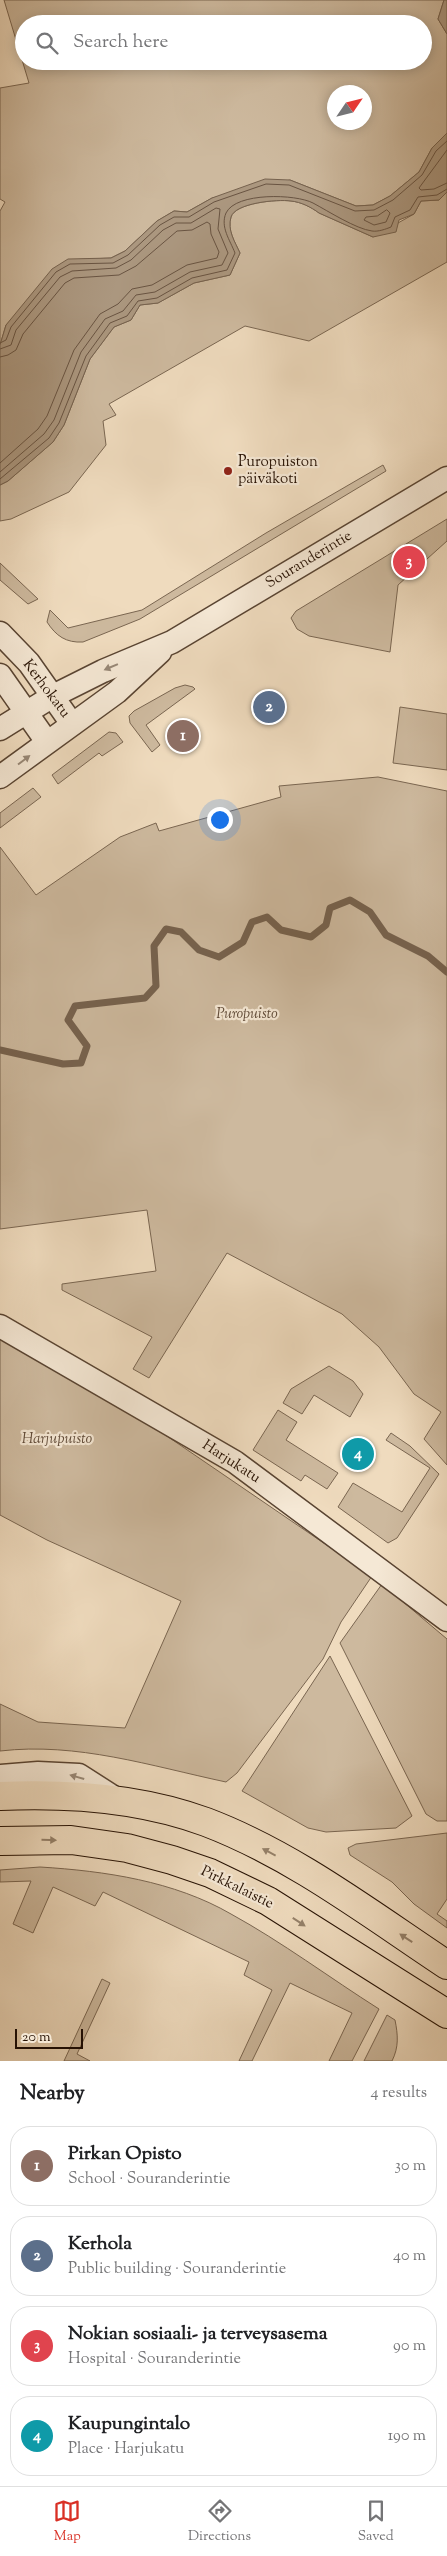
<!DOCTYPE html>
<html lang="en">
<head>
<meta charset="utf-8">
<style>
  :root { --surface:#fff; --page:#f2f2f2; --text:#202124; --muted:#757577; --line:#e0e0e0; --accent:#d93025 }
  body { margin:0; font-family:"Sorts Mill Goudy",serif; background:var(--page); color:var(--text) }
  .compass { position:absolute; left:327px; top:85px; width:45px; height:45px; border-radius:50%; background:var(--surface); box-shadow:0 2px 12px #0003; rotate:55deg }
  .scale { position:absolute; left:15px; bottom:12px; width:68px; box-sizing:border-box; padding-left:5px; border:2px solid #271204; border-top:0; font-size:14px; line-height:18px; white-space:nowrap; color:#271204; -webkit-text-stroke:4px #f5e8d5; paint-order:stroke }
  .you { position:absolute; left:219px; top:819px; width:18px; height:18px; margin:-12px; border:4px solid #fff; border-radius:50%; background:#1a73e8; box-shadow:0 0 0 8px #1a73e833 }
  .badge { display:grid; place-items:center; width:32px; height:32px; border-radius:50%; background:var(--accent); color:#fff; font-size:16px; font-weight:700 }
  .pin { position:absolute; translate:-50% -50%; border:2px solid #fff; box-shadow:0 1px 5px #0006 }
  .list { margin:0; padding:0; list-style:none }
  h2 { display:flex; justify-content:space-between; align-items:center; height:65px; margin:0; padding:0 20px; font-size:21px }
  h2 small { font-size:16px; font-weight:400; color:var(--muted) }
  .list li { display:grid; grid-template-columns:32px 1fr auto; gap:15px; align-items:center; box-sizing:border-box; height:80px; margin:0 10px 10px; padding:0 10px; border:1px solid var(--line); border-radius:20px }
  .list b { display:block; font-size:19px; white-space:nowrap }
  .list p { margin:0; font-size:16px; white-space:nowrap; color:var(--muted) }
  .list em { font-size:16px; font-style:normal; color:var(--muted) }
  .icon { flex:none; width:28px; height:28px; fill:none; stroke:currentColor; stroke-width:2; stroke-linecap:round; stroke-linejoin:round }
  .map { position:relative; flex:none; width:447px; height:2061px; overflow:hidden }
  .search { position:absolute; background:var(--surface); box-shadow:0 2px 12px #0003; left:15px; right:15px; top:15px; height:55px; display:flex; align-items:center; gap:12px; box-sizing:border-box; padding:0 18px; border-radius:28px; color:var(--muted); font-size:19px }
  .sheet { height:425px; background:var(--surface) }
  nav { display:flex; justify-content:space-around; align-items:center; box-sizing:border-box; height:70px; border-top:1px solid var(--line); background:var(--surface); font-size:14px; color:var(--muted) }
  nav a { display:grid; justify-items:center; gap:2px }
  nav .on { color:var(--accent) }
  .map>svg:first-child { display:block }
</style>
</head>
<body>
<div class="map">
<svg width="447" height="2061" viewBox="0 0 447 2061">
  <rect width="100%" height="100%" fill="#efdbbe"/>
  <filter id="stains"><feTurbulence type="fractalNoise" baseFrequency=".004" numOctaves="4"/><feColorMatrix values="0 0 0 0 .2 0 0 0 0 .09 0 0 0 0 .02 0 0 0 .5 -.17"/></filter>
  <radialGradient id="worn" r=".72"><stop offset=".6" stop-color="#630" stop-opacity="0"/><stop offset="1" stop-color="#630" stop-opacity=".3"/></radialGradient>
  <g fill="#cdb99e" stroke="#7a6651" fill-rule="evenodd">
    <path d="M4 0H444L438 19 447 34V133L432 148 419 172 390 196 373 205 356 206 290 180 212 198 187 212 174 211 157 221 125 251 111 258 68 260 6 325 0 345V211L5 202 0 199V88L29 83ZM24 24H423V61H24ZM334 92H364V122H334Z"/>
    <path d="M447 192V262L309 341 245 326 109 404 116 415 103 421 106 445 69 492 11 519 0 521V485L8 481 53 442 64 425 90 359 114 327 131 320 140 305 158 303 194 283 230 275 240 253C235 242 227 230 231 217 235 203 277 199 291 201 301 202 311 207 319 213L373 237 414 214 421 201 439 200Z"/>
    <path d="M383 465 386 471 140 619 83 642C66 643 56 636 47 622L50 610 68 628 142 610 266 533Z"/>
    <path d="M447 519V541L398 585 390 652 309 636 297 629 291 618 296 611Z"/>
    <path d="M0 563 38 599 28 604 0 580Z"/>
    <path d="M185 685 193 687 195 689 146 725 160 745 152 752 130 723 129 716 134 711 175 688Z"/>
    <path d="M400 707 447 714V770L393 763Z"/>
    <path d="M109 732 116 733 123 742 102 756 99 753 58 784 52 775Z"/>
    <path d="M378 777 447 791V1465L424 1439 441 1412 414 1394 379 1347 342 1314 227 1253 149 1378 133 1369 152 1337 62 1290V1284L156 1271 147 1210 0 1229V847L36 895 120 837 156 823 159 831 281 797 279 786Z"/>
    <path d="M33 788 41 797 0 828V813Z"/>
    <path d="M0 1339 161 1432 372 1576 341 1622 323 1659 237 1773 226 1782C151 1766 77 1742 0 1751V1704L38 1722 125 1728 181 1601 47 1540 0 1515Z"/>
    <path d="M329 1366 353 1381 363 1394 350 1417 314 1395 302 1414 283 1403 291 1389Z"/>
    <path d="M278 1410 297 1422 286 1440 338 1473 327 1489 305 1475 301 1481 253 1450Z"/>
    <path d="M391 1433 410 1446 439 1474 397 1538 388 1543 338 1507 353 1483 402 1512 430 1468 386 1440Z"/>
    <path d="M382 1584 447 1639V1821H437L426 1814 340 1643Z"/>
    <path d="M330 1656 412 1816 396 1828 326 1832 308 1828 242 1791Z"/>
    <path d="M447 1833V1899L437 1914 447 1921V1928L414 1904 392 1882 350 1855 348 1848 356 1844Z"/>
    <path d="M40 1867C105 1871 174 1881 231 1914 282 1942 330 1978 379 2009L352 2061H329L352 2013 290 1983 252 2061H239L272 1990 244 1975 249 1962 103 1892 95 1906 53 1887 33 1933 13 1924 31 1881 0 1882V1870Z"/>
    <path d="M102 1979 110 1983 77 2054 90 2061H64Z"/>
    <path d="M387 2015 395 2020C398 2035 399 2047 392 2061H364Z"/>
  </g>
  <g fill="#ab977f" stroke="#76624e">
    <path d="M444 0H447V34L438 19Z"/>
    <path d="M447 133V192L439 200 421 201 414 214 399 220 396 232 373 237 319 213C311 207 301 202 291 201 277 199 235 203 231 217 227 230 235 242 240 253L230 275 194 283 158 303 140 305 131 320 114 327 90 359 64 425 53 442 8 481 0 485V345L6 325 52 269 68 259 111 258 125 251 157 221 174 211 187 212 212 198 265 179 290 180 356 206 373 205 390 196 419 172 432 148Z"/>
  </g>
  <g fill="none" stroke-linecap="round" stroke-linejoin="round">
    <g stroke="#695442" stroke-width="1">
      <path d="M447 150 419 188 421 190 434 189 447 183"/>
      <path d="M387 210 390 213 386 222 374 225 364 220 366 217 377 216Z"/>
      <path d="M0 343 6 340 11 327 56 272 70 264 113 263 128 255 160 225 174 217H189L214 202 266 184 289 185 355 211 374 210 393 200 422 175 436 151 447 141"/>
      <path d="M0 349 11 345 16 330 60 277 72 271 116 268 131 260 163 230 176 223H191L216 208 220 209 218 229 228 253 222 265 190 272 155 292 136 295 123 311 105 319 81 352 54 420 44 434 0 472"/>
      <path d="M0 357 8 355 16 350 23 334 65 283 74 278 119 275 136 266 177 231 192 230 207 222 210 224 211 234 219 252 217 258 187 265 152 285 132 289 118 304 100 314 74 350 47 416 38 429 0 463"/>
      <path d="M0 479 49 438 59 423 86 356 110 323 127 316 138 301 157 298 192 278 227 270 235 253C230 240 220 227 226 213 236 192 296 194 313 203 328 211 356 229 372 231 378 232 386 229 391 227L395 217 410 210 418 197 437 195 447 189"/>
    </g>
    <path stroke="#76624e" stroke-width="7" d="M0 1050 63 1064 81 1063 87 1046 68 1020 75 1006 145 998 156 986 154 946 166 929 181 932 199 950 219 957 243 942 252 922 267 917 281 930 311 937 326 925 330 908 350 900 370 912 386 935 428 956 447 972"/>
    <defs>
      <g id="minor">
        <path d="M0 633 29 663 72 724"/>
        <path d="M0 675 47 742"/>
        <path d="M0 729 53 696 103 671 172 642 447 478"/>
        <path d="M0 777 117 692 160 652"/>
        <path d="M0 1326 235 1462 447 1620"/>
        <path d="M0 1776 38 1773 79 1775 118 1800"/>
      </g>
      <g id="major">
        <path d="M0 1796C68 1793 141 1798 206 1822 293 1855 370 1914 447 1965"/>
        <path d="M0 1841 71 1840 127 1848 172 1860 210 1873 268 1901 447 2014"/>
      </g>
    </defs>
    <use href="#minor" stroke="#594432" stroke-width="25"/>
    <use href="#major" stroke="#271204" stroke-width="30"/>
    <use href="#minor" stroke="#f5e8d5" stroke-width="22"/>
    <use href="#major" stroke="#efdbbe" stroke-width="28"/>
  </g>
  <defs><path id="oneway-solid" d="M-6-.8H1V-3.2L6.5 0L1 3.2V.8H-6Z" transform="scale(1.25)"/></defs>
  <g fill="#988877">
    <use href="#oneway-solid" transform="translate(111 667) rotate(157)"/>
    <use href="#oneway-solid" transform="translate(24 760) rotate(-37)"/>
    <use href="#oneway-solid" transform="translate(77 1777) rotate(-164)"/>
  </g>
  <g fill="#95816a">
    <use href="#oneway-solid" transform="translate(49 1840) rotate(1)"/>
    <use href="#oneway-solid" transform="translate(269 1852) rotate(-152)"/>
    <use href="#oneway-solid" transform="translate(299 1922) rotate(33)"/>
    <use href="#oneway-solid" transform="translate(406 1938) rotate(-147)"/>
  </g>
  <circle fill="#8f2418" stroke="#f5e8d5" stroke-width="2" cx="228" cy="471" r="5"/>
  <g text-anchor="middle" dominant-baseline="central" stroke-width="4.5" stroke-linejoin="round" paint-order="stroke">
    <g font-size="15" fill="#271204" stroke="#f5e8d5" text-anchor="start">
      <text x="238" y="462">Puropuiston<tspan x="238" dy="17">päiväkoti</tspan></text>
    </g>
    <g font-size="15" fill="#271204" stroke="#f5e8d5">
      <text transform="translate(309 560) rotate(-31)">Souranderintie</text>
      <text transform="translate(46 689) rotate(53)">Kerhokatu</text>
      <text transform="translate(231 1462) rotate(33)">Harjukatu</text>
      <text transform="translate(237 1888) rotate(26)">Pirkkalaistie</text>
    </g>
    <g font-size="15" font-style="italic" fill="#614c3a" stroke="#f5e8d5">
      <text x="247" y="1014">Puropuisto</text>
      <text x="57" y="1439">Harjupuisto</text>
    </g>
  </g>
  <rect width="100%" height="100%" filter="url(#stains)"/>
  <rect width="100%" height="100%" fill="url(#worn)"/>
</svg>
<svg class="compass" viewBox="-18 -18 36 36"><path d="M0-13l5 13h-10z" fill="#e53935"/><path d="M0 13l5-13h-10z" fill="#757577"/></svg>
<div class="scale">20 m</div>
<div class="you"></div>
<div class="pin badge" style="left:183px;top:736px;background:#8d6e63">1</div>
<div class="pin badge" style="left:269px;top:707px;background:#5c6f8a">2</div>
<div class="pin badge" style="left:409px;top:562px;background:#e0444e">3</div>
<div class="pin badge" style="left:358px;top:1454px;background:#0f9aa8">4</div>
<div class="search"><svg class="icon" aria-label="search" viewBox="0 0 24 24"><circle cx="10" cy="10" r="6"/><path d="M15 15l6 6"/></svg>Search here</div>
</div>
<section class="sheet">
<h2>Nearby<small>4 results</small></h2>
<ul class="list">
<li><span class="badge" style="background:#8d6e63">1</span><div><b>Pirkan Opisto</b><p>School · Souranderintie</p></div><em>30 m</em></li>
<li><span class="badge" style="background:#5c6f8a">2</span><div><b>Kerhola</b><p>Public building · Souranderintie</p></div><em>40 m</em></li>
<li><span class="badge" style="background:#e0444e">3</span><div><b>Nokian sosiaali- ja terveysasema</b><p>Hospital · Souranderintie</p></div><em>90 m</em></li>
<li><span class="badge" style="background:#0f9aa8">4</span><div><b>Kaupungintalo</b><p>Place · Harjukatu</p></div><em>190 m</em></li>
</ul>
</section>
<nav>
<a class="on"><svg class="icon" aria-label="map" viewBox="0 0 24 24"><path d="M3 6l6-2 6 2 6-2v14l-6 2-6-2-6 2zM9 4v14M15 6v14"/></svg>Map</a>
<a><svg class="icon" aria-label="directions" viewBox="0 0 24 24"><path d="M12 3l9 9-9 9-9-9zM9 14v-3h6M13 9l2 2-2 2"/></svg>Directions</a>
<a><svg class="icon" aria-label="saved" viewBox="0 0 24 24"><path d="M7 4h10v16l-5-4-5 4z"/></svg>Saved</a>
</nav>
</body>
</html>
